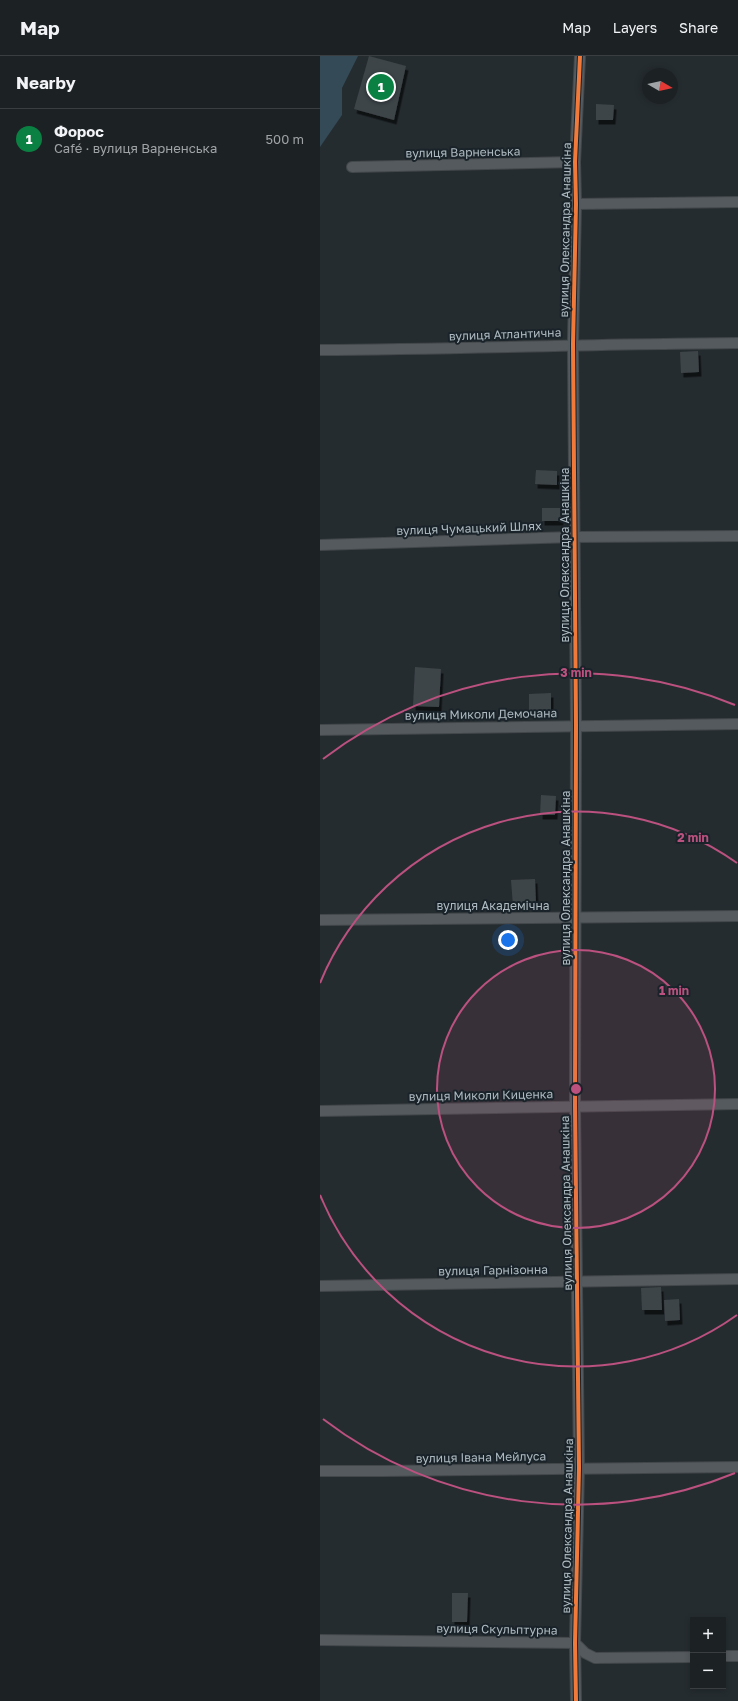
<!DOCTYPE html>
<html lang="en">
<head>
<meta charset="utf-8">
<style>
  :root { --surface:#1c2124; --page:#292e31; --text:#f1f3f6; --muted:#a0a3a6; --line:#3a3e41; --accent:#0b8043 }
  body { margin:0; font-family:"Golos Text",sans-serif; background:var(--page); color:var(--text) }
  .controls { position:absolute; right:12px; bottom:12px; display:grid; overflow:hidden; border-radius:0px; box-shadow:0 2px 6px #0003 }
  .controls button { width:36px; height:36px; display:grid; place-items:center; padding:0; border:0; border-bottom:1px solid var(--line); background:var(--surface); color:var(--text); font:20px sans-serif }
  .compass { position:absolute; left:322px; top:12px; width:36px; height:36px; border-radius:50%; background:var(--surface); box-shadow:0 2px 6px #0003; rotate:99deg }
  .you { position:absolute; left:188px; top:884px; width:14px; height:14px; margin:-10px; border:3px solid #fff; border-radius:50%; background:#1a73e8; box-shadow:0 0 0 6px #1a73e833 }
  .badge { display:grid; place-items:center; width:26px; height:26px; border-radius:50%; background:var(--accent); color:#fff; font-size:13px; font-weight:700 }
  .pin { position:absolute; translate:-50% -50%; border:2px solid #fff; box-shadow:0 1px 4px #0006 }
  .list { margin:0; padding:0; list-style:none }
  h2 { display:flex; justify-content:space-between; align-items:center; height:52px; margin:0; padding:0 16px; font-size:17px }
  h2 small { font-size:13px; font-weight:400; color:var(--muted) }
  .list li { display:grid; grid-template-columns:26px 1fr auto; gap:12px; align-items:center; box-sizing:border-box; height:60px; padding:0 16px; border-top:1px solid var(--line) }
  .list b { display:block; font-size:15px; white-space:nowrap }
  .list p { margin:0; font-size:13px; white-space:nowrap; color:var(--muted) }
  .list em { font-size:13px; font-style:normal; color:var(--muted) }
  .map { position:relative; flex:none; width:418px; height:1645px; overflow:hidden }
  header { display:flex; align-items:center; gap:24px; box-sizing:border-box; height:56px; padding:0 20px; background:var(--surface); border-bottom:1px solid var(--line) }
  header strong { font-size:19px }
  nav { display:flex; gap:22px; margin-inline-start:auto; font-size:14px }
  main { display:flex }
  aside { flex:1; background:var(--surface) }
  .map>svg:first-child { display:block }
</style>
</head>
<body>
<header>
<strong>Map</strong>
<nav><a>Map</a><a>Layers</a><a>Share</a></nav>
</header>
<main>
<aside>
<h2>Nearby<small></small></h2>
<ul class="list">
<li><span class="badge">1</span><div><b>Форос</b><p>Café · вулиця Варненська</p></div><em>500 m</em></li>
</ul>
</aside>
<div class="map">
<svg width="418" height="1645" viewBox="0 0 418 1645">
  <defs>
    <filter id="shadow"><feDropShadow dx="2.5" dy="4.5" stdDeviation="0" flood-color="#0009"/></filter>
  </defs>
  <rect width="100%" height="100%" fill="#252c30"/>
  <path fill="#344a56" d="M0 0H38L22 32V59L0 91Z"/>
  <g fill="#3e4448" filter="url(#shadow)">
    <path d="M49 0 86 10 74 64 34 53Z"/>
    <path d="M276 48 294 49 293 64H276Z"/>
    <path d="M378 295 379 316 361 317 360 296Z"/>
    <path d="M216 414 237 415V429L215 428Z"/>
    <path d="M222 452H240L241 465H222Z"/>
    <path d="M95 611 121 613 119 651 93 650Z"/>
    <path d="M231 637V655L209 656V638Z"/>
    <path d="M221 739 236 740 235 759H220Z"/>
    <path d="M215 823 216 848 193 850 191 824Z"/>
    <path d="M341 1231 342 1254H322L321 1232Z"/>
    <path d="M359 1243 360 1264 345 1265 344 1244Z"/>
    <path d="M132 1537H148L147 1566H132Z"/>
  </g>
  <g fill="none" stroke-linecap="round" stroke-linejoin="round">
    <defs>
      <g id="minor">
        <path d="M32 111 255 106"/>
        <path d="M256 148 418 146"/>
        <path d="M0 294C139 293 279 288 418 287"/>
        <path d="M0 489 254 481 418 480"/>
        <path d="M0 674 418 668"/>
        <path d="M0 864 418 860"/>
        <path d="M0 1055 418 1048"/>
        <path d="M0 1230 418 1223"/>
        <path d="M0 1415H63L418 1411"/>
        <path d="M0 1584 255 1587 265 1597 275 1602 373 1601"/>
        <path d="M403 1600H418"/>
        <path d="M256 1645 255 1587 259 1412 255 1050 256 669 253 288 256 148 255 106 260 0"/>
      </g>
    </defs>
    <use href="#minor" stroke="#42474a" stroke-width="12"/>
    <use href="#minor" stroke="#545a5e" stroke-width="10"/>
    <defs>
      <path id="cycleway" d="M256 1645 255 1587 259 1412 255 1050 256 669 253 288 256 148 255 106 260 0"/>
    </defs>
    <use href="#cycleway" stroke="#192329" stroke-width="6"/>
    <use href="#cycleway" stroke="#f17a3a" stroke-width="4"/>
  </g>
  <circle cx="256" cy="1033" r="139" fill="#bb517f" fill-opacity=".12"/>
  <g fill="none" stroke="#bb517f" stroke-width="2">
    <circle cx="256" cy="1033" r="139"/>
    <path d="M417 1259A277 277 0 0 1 0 1139M0 927A277 277 0 0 1 417 807"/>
    <path d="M415 1417A416 416 0 0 1 3 1363M3 703A416 416 0 0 1 415 649"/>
  </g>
  <g text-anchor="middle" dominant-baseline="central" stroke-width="4" stroke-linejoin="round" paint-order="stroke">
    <g font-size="12" fill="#aebac1" stroke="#192329">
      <text transform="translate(143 96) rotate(-1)">вулиця Варненська</text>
      <text transform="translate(245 174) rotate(-89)">вулиця Олександра Анашкіна</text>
      <text transform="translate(185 278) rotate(-2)">вулиця Атлантична</text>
      <text transform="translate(149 472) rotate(-2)">вулиця Чумацький Шлях</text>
      <text transform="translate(244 499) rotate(-90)">вулиця Олександра Анашкіна</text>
      <text transform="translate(161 658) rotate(-1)">вулиця Миколи Демочана</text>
      <text transform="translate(245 822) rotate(-90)">вулиця Олександра Анашкіна</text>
      <text x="173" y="849">вулиця Академічна</text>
      <text transform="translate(161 1039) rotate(-1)">вулиця Миколи Киценка</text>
      <text transform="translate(246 1147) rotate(-91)">вулиця Олександра Анашкіна</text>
      <text transform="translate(173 1214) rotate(-1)">вулиця Гарнізонна</text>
      <text transform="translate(161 1401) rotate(-1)">вулиця Івана Мейлуса</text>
      <text transform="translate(247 1470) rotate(-89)">вулиця Олександра Анашкіна</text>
      <text transform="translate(177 1573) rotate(1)">вулиця Скульптурна</text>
    </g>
  </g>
  <circle cx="256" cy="1033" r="6" fill="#bb517f" stroke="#192329" stroke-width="2"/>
  <g font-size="12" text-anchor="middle" font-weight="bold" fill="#bb517f" stroke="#192329" stroke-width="4" stroke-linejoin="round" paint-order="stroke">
    <text x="256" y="621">3 min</text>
    <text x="373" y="786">2 min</text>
    <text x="354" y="939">1 min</text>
  </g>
</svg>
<div class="controls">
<button>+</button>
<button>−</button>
</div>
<svg class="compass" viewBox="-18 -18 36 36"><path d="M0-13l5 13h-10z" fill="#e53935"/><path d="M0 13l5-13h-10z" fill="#a0a3a6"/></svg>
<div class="you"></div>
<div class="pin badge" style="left:61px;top:31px">1</div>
</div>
</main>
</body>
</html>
